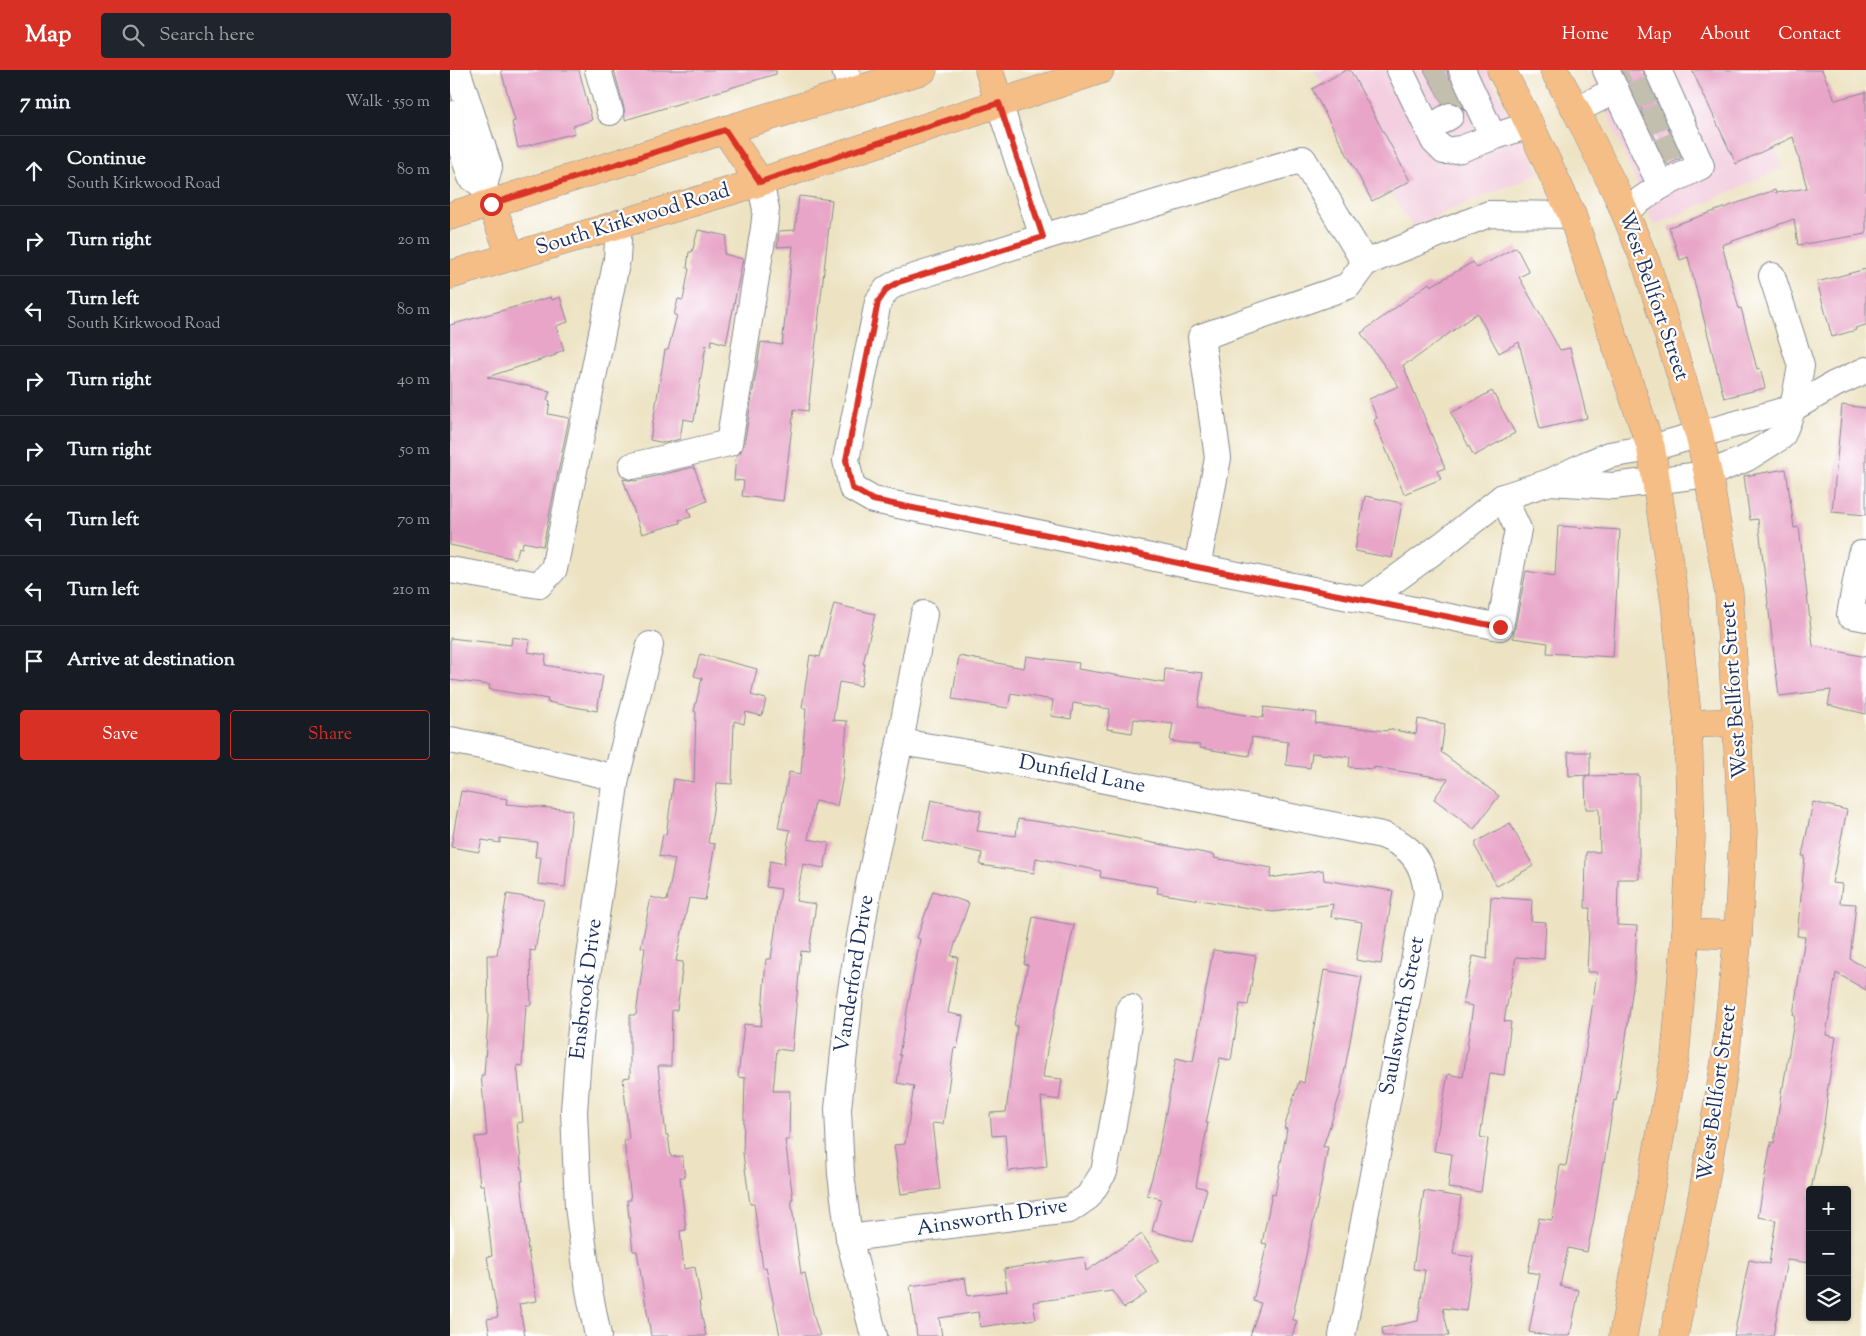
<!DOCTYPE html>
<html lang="en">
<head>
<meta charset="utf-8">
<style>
  :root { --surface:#171b24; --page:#20242c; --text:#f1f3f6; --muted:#9ea1a6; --line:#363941; --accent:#d93025 }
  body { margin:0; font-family:"Sorts Mill Goudy",serif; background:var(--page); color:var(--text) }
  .controls { position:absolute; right:15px; bottom:15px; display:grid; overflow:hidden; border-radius:5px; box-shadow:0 1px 4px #0004 }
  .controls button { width:45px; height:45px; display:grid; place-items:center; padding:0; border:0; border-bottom:1px solid var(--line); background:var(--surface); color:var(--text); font:25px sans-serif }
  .stop { position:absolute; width:15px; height:15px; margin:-11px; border:4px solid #d93025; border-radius:50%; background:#fff }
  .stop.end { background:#d93025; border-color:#fff; box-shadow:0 1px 5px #0008 }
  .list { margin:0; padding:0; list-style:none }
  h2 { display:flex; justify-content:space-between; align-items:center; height:65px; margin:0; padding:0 20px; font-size:21px }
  h2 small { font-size:16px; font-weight:400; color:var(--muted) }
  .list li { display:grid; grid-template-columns:32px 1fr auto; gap:15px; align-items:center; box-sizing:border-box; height:70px; padding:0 20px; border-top:1px solid var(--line) }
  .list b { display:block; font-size:19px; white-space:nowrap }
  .list p { margin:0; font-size:16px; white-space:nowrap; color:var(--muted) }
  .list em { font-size:16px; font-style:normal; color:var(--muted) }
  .actions { display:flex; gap:10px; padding:15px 20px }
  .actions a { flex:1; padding:11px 0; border:1px solid var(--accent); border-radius:5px; text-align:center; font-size:18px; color:var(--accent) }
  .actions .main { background:var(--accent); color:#fff }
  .icon { flex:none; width:28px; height:28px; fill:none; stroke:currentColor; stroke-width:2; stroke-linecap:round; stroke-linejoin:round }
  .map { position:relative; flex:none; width:1416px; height:1266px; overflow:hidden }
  header { display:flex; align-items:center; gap:30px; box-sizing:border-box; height:70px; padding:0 25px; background:var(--accent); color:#fff }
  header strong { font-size:24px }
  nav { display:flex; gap:28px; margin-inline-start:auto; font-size:18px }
  .search { width:350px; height:45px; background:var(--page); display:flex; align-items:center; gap:12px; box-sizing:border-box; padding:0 18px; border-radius:5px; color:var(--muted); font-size:19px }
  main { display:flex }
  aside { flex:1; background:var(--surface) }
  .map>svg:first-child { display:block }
</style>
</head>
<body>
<header>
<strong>Map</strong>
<div class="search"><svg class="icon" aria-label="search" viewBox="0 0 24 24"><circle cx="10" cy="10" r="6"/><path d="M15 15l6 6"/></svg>Search here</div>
<nav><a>Home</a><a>Map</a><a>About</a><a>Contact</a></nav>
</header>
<main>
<aside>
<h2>7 min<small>Walk · 550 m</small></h2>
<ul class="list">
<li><svg class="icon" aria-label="ahead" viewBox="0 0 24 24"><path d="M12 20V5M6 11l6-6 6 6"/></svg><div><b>Continue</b><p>South Kirkwood Road</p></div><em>80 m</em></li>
<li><svg class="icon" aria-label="right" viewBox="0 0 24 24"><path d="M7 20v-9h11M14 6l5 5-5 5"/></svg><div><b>Turn right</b></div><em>20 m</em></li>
<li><svg class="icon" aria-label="left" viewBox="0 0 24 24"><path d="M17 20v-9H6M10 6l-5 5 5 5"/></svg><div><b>Turn left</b><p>South Kirkwood Road</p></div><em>80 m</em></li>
<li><svg class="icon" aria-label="right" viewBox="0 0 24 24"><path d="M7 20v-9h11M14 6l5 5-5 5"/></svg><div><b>Turn right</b></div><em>40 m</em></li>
<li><svg class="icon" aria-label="right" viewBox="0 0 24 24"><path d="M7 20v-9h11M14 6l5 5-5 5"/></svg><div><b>Turn right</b></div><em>50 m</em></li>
<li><svg class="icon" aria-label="left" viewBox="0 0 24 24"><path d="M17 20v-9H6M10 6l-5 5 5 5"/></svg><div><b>Turn left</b></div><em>70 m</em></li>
<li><svg class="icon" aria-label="left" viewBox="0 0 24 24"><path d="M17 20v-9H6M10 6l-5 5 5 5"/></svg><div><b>Turn left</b></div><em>210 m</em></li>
<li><svg class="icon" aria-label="arrive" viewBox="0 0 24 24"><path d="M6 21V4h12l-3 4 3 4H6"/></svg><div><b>Arrive at destination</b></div></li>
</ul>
<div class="actions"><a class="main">Save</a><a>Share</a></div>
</aside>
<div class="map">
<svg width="1416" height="1266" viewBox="0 0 1416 1266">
  <rect width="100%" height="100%" fill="#fff"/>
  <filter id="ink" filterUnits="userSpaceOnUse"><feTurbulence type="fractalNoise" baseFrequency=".02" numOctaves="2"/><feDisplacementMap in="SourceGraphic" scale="10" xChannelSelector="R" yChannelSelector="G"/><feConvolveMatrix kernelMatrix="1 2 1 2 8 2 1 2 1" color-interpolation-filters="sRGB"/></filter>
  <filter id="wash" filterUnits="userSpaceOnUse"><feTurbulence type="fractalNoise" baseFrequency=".0096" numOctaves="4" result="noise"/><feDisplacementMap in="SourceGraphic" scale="20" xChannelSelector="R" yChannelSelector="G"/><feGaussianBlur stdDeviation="1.12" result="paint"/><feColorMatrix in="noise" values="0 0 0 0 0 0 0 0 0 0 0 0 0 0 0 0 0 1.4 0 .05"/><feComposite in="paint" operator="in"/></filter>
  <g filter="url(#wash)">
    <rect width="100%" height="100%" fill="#ede3c3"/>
    <g fill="#f3cfdf">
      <path d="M864 0H1036L1090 103 962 156Z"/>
      <path d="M1139 0H1292L1333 98 1204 156Z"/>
    </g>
    <g id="blocks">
      <g fill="#e8a5c8">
        <path d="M51 0H129L142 50 123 56 125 63 68 78 62 52 65 51Z"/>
        <path d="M164 0H326V4L175 50 174 38Z"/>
        <path d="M896 0H900L960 111 922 131 862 19Z"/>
        <path d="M974 0H997L998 6 1015 41 1007 33 1000 31 992 33Z"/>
        <path d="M1173 0H1192L1231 88 1218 95Z"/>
        <path d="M1242 0H1372L1385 30 1416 22V164L1348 175 1344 149 1272 175 1289 239 1291 238 1307 299 1310 298 1315 318 1274 328 1238 187 1230 190 1219 157 1325 120 1326 123 1357 118 1343 67 1286 94Z"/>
        <path d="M349 126 382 130 358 341 344 339 333 431 292 426 294 411 284 410 286 385 290 383 294 375 311 272 332 275 343 176 327 177 329 161 345 160Z"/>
        <path d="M248 160 277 166 274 184 293 189 276 274 262 270 261 276 256 275 244 351 233 349 230 369 215 373 200 370 215 280H218L227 245H224L228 229 233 230 239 199 237 198 239 182H242Z"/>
        <path d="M1066 177 1079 202 1069 207 1110 280 1120 278 1137 348 1090 359 1069 272 1049 283 1027 243 963 290 953 295 995 398 987 401 991 409 954 424 924 350 927 348 919 329 949 316 911 263 979 213 981 216 1023 192 1027 198Z"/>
        <path d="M1416 199V255L1405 258 1406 260 1382 267 1367 212Z"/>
        <path d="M101 227 102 230 110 227 118 252 106 256 114 280 106 283V285L37 307 100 321 97 330 100 331 98 344 119 348 93 476 73 472 72 478 69 477 66 489 0 475V255Z"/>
        <path d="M1042 321 1065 363 1024 386 1001 343Z"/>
        <path d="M1392 335 1416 338V445L1382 442Z"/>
        <path d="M244 397 257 431 238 439 241 447 229 450 230 453 192 464 173 409 185 411Z"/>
        <path d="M1336 399 1344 458 1349 457 1363 576 1416 587V644L1378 635 1381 620 1329 626 1308 449 1300 450 1294 406Z"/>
        <path d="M915 426 952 433 942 488 905 481Z"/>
        <path d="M1108 456 1170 460 1163 587 1097 583 1098 573 1063 568 1076 501 1105 506Z"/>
        <path d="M384 534 425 544 413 594H415L411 616 389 612 383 650 397 651 393 706 387 736 365 731 358 769 379 773 374 798 353 794 346 831 366 834 359 882 351 881 342 981 327 979 323 1021H340L339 1070H335L343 1129H341L351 1204 355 1203 364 1247 370 1266H330L316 1197 313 1198 304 1134H300L293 1084 295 1008 288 1007 294 954 311 956 316 889H321L331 819 316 817 320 791 334 794 340 760 328 758 339 702 351 704 356 638H352L360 585 370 587Z"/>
        <path d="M62 567 80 570 78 582 96 585 95 595 153 606 147 641 97 632 98 629 39 619 40 615 0 610V568L61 575Z"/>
        <path d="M250 584 307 599 301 625 316 629 312 646 296 642 294 654 284 651 282 714 267 713 258 773 265 774 255 830 239 828 226 891 233 892 227 940H222L221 996H208L216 1065H218L221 1087 232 1086 235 1107H230L236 1160 230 1161 234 1199 245 1197 251 1231 249 1232 256 1266H201L187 1181H183L177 1130H181L174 1070H179L173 1008 180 1007V945H186L195 878 191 877 201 827 217 831 225 789 209 786 213 764 216 765 224 709 244 712 246 642 244 641 252 608 244 606Z"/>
        <path d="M509 586 574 598 576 586 629 593 628 599 714 613 715 599 753 603 748 637 813 648 814 637 867 643 865 653 937 661 938 659 966 664 968 649 995 654 991 682 1049 726 1024 759 984 729 998 709 924 697V699L899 697 900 687 862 683 860 698 836 695 838 672 802 667 799 686 750 678V675L720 671 723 654 684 649 682 663 657 659 660 639 623 633 621 649 601 646 603 630 561 623 558 638 502 629Z"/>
        <path d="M1118 682H1140V705L1119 706Z"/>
        <path d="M1189 705V809H1168L1167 855 1187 856 1184 909 1174 982 1166 1031 1164 1030 1154 1093 1153 1092 1144 1149 1137 1182 1118 1178 1110 1216 1129 1220 1120 1266H1100L1079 1262 1090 1204 1078 1202 1089 1148 1102 1150 1110 1095 1116 1096 1138 966 1147 902H1137L1140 838H1135L1136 782H1150L1149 739H1136L1135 706Z"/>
        <path d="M11 721 57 729 56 734 122 740 115 817 88 814 91 787H85L87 772 50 768V773L32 770 29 782 1 777Z"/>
        <path d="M481 730 531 741 527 761 566 766 568 749 605 754 765 785 764 788 822 798 820 808 873 800 874 810 943 821 931 894 906 890 912 852 881 847 883 834 823 842 707 823 708 817 650 807 651 801 586 788 584 803 530 795 532 783 473 770Z"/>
        <path d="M1363 732 1397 740 1382 813 1392 814 1390 833 1406 834 1400 889 1416 898V920L1386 903 1376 965 1386 967 1377 1023H1378L1374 1053 1361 1120H1360V1156L1357 1177H1360V1193L1337 1190 1323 1266H1284L1299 1190 1319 1194 1326 1150 1308 1147 1321 1072 1324 1073 1332 1017H1333L1345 946 1343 945 1355 867 1347 866 1355 786H1352Z"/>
        <path d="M1060 753 1083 796 1047 816 1026 778V772Z"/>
        <path d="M483 821 519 833 501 886 508 887 498 943 513 946 507 979 504 978 493 1054 482 1053 490 1119 451 1124 444 1075 455 1074 464 1016 447 1013 451 985H449L470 869 467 868Z"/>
        <path d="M57 824 94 830 85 881 80 880 81 935H76L72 996 67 995 73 1052 67 1053 73 1111H71L78 1174H77L87 1231 69 1234 75 1266H40L37 1249 48 1247 37 1187 42 1186 34 1115H30L25 1067 37 1066 31 1005H34L38 947 37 885H47Z"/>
        <path d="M1041 827 1082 830 1081 851 1096 852 1094 889 1066 887 1054 951 1061 952 1054 1005 1040 1003 1030 1067 1038 1069 1031 1122 998 1118 1002 1084 984 1081 998 1004 1013 1007 1023 936 1013 934 1023 886 1037 889Z"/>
        <path d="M583 847 624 855 597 980 593 1007 612 1009 609 1030 591 1027 597 1097 558 1101 555 1065 542 1066 540 1043 556 1042 567 956 564 955 578 895 574 894Z"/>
        <path d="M763 880 806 886 798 935 790 934 781 990 770 988 756 1053H758L746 1116 757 1119 742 1172 702 1161 711 1129 697 1125 707 1090 726 988 743 992Z"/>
        <path d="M874 900 912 907 890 1025 873 1077H878L869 1126 842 1249 847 1251 842 1266H800L811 1233 803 1231 817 1174 812 1173 822 1124 825 1125 837 1059 834 1058 849 1011 854 1013Z"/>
        <path d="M974 1121 1011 1127 1003 1184 1023 1187 1016 1241 993 1238 999 1266H933L932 1258 968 1251 975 1200 963 1199Z"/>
        <path d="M692 1164 709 1190 685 1206 697 1223 674 1238 662 1221 583 1232 586 1249 530 1257 528 1242 489 1248 492 1266H467L460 1216 515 1208 518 1226 557 1221 554 1199 634 1187 636 1201Z"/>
      </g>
    </g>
  </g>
  <g filter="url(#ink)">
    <use href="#blocks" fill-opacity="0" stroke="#848990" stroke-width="1"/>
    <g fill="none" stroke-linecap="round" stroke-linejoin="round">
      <g stroke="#c3bfaf" stroke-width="26" stroke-dasharray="26 13" stroke-linecap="butt">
        <path d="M1169 4 1177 0"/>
        <path d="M979 8 994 0"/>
        <path d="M1180 28 1201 19"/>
        <path d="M991 31 1011 20"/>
        <path d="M1193 55 1213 45"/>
        <path d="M1206 84 1227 74"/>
      </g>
      <defs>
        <g id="minor">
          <path d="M7 0 39 97 34 116 41 134"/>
          <path d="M148 0 160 42"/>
          <path d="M395 0 402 21"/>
          <path d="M950 0 984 71 994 81 1011 79 1043 67"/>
          <path d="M1012 0 1043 67 1079 55"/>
          <path d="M1156 0 1211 116 1174 141"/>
          <path d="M1208 0 1251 96 1211 116"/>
          <path d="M549 33 593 167"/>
          <path d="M1126 40 1166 20"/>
          <path d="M0 44 21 107 34 116"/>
          <path d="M979 58 1000 46"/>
          <path d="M915 193 853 89 593 167 449 212 437 219 428 232 396 390 402 418 423 430 608 467 747 497 1050 557 1068 459 1053 427"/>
          <path d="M182 396 279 373 314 158 316 139 310 112"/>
          <path d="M1100 412 1164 416 1258 404 1297 388 1332 366 1343 338 1351 296 1322 206"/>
          <path d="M1416 484H1411L1400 545 1416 548"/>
          <path d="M747 497 768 388 751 267 898 216 915 193 1039 144 1122 145"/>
          <path d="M0 500 89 515 104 499 167 189 169 153"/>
          <path d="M917 530 995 473 1053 427 1100 412 1135 395 1159 385 1201 378 1343 338 1385 314 1416 300"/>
          <path d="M0 670 52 680 166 708"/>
          <path d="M450 672 524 684 932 765C962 776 974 793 977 824L892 1266"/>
          <path d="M399 1168 619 1140 638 1127 654 1102 669 1021 680 938"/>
          <path d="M148 1266 139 1220 128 1136 124 1041 128 986 136 914 166 708 200 575"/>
          <path d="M424 1266 399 1168 391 1104 388 1039 400 926 419 814 450 672 474 544"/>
        </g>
        <g id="major">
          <path d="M539 0 549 33"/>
          <path d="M1051 0 1074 43 1122 145 1201 378 1225 532 1238 654 1241 768 1236 863 1225 987 1173 1266"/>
          <path d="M1104 0 1126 40 1169 128 1197 196 1249 364 1258 404 1279 524 1293 762 1288 865 1275 992 1254 1117 1224 1266"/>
          <path d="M275 60 310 112"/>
          <path d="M41 134 61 186"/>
          <path d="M0 146 275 60 473 0"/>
          <path d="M0 205 310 112 650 0"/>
          <path d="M1238 654 1288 652"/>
          <path d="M1236 863 1288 865"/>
        </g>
      </defs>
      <use href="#minor" stroke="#848990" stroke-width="28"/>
      <use href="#major" stroke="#848990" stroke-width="29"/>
      <use href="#minor" stroke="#fff" stroke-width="26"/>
      <use href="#major" stroke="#f6be87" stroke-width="28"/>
    </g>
  </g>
  <g fill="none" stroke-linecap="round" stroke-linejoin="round" filter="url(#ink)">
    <path stroke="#d93025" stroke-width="6" d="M41 134 275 60 310 112 549 33 593 167 449 212 437 219 428 232 396 390 402 418 423 430 608 467 747 497 1050 557"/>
  </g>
  <g text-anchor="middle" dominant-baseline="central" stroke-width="4.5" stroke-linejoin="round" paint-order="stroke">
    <g font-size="21" fill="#1b2f5e" stroke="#fff">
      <text transform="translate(183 150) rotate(-17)">South Kirkwood Road</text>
      <text transform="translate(1203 226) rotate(71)">West Bellfort Street</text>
      <text transform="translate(1285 620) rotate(-94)">West Bellfort Street</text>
      <text transform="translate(632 705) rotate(11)">Dunfield Lane</text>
      <text transform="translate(405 904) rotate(-81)">Vanderford Drive</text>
      <text transform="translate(137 919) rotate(-83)">Ensbrook Drive</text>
      <text transform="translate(953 946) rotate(-79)">Saulsworth Street</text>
      <text transform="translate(1268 1023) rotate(-82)">West Bellfort Street</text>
      <text transform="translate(542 1148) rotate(-9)">Ainsworth Drive</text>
    </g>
  </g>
</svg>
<div class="controls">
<button>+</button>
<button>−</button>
<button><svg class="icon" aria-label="layers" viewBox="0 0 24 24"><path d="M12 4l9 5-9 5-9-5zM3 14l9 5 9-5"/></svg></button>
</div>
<div class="stop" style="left:41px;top:134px"></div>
<div class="stop end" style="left:1050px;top:557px"></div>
</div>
</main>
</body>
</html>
